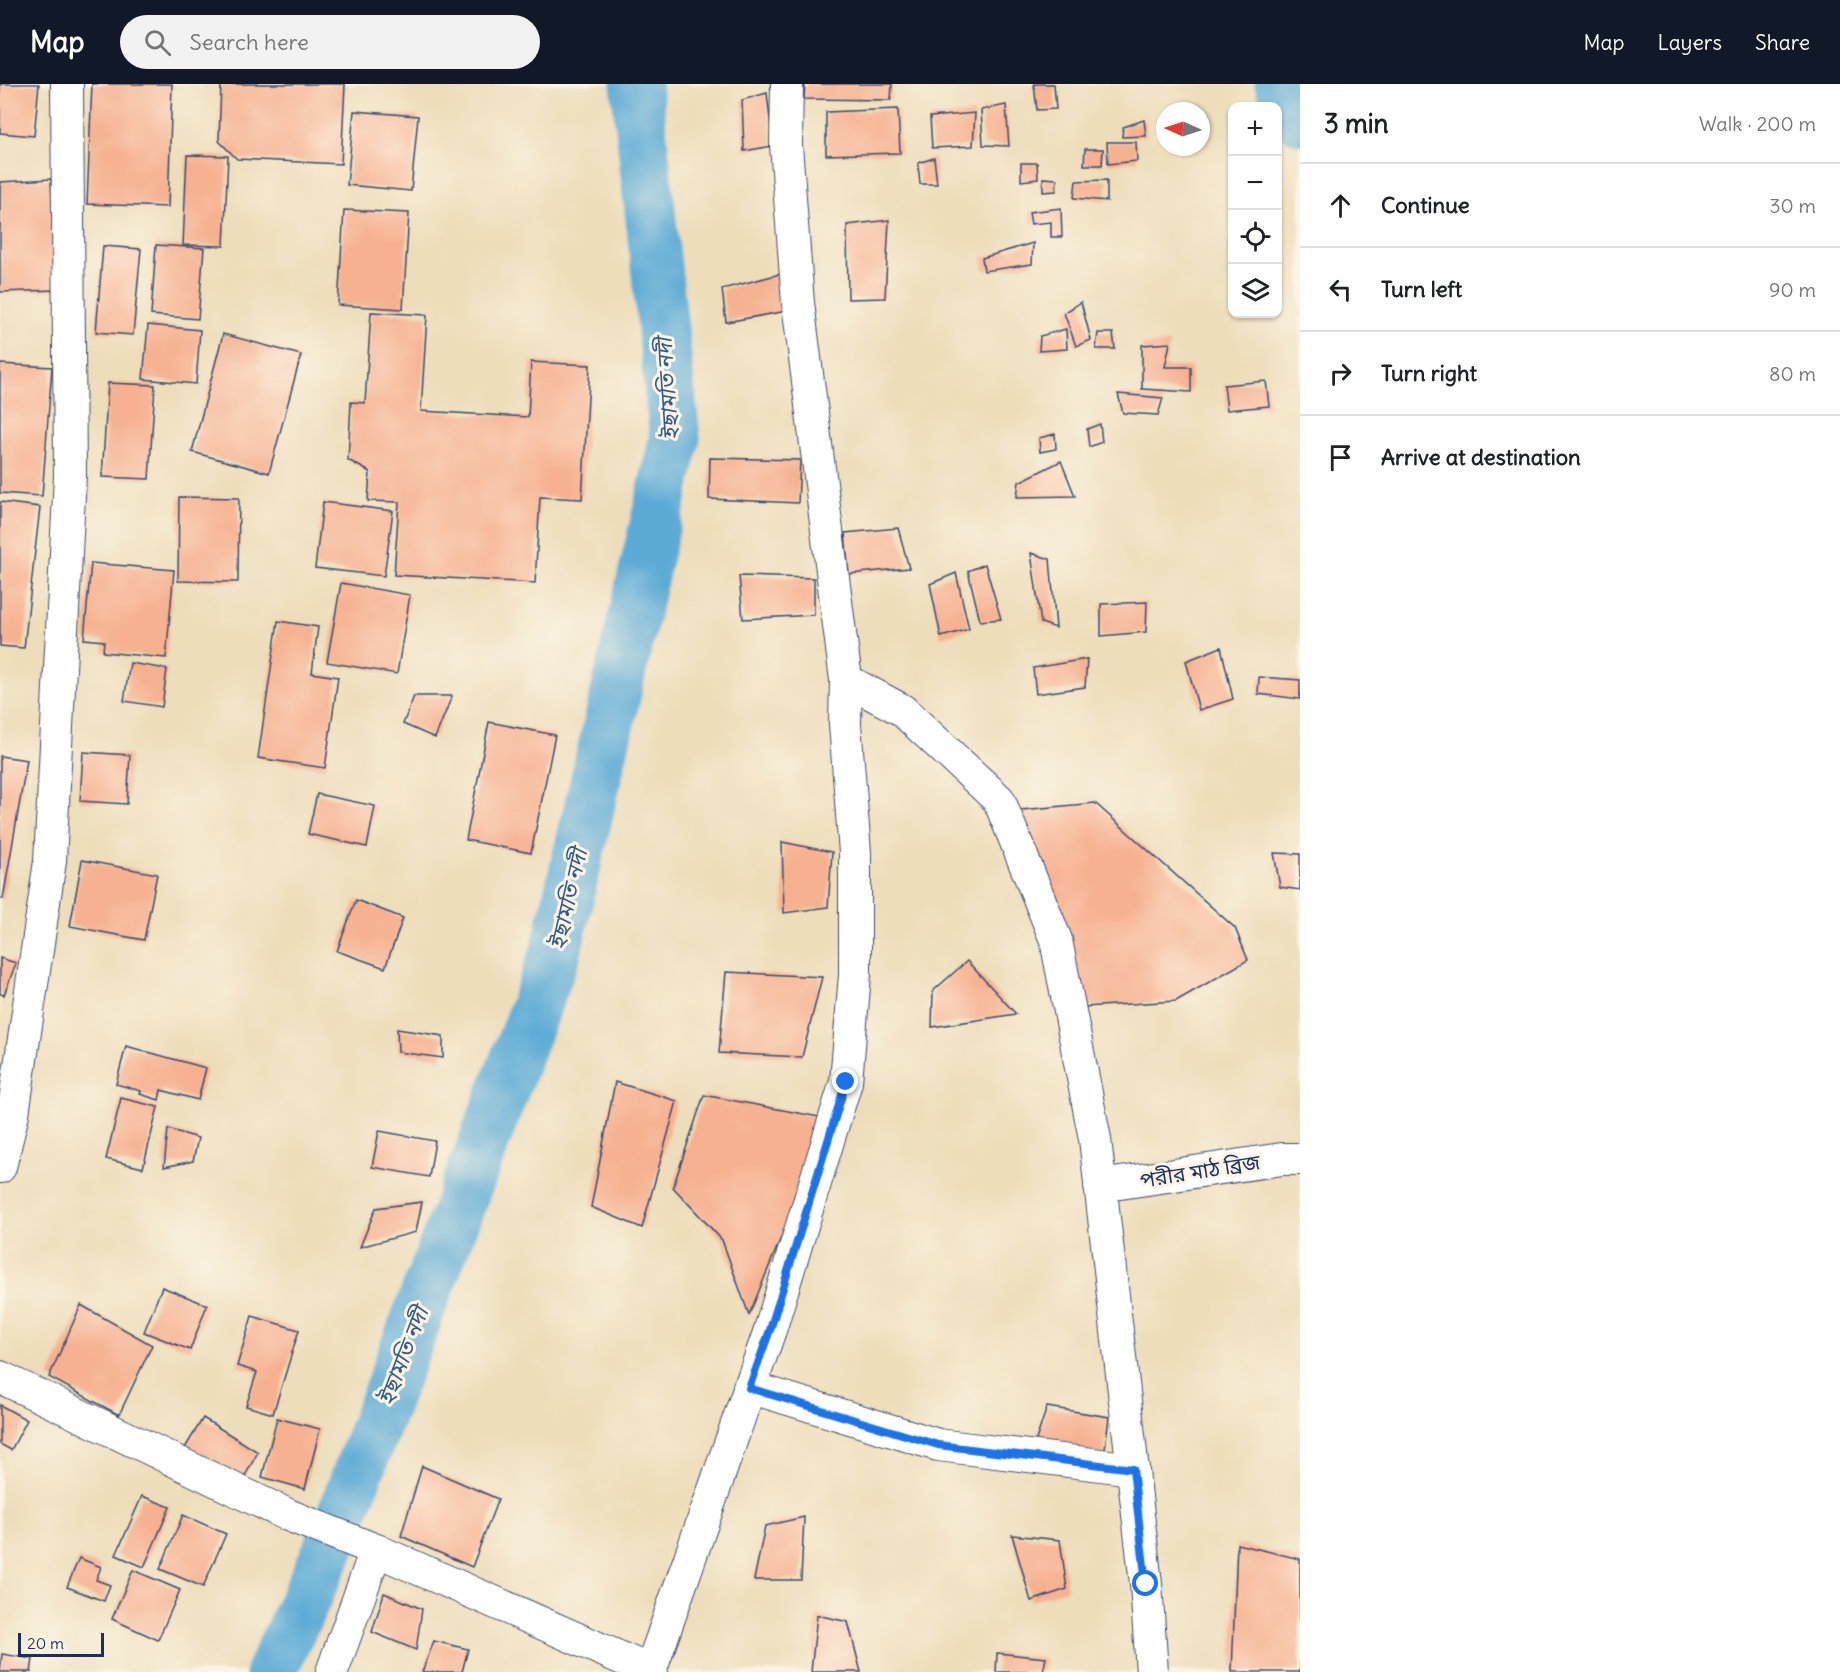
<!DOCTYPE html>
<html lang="en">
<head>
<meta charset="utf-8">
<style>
  :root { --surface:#fff; --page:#f2f2f2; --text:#202124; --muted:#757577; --line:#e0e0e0; --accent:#111827 }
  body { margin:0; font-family:Delius,"Noto Sans Bengali",sans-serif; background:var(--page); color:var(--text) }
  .controls { position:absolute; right:18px; top:18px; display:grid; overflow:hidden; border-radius:12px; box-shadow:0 2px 4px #0004 }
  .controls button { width:54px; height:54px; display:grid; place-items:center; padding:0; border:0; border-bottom:2px solid var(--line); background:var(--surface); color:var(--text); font:30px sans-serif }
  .compass { position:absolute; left:1156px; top:18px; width:54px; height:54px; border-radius:50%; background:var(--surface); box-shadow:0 2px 4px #0004; rotate:273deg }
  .scale { position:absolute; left:18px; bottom:15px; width:86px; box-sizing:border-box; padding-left:6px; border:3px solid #1b2f5e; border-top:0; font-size:16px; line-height:21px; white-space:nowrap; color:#1b2f5e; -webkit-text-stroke:4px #fcf5e5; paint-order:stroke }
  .stop { position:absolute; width:18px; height:18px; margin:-14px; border:4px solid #1a73e8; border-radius:50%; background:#fff }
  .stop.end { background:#1a73e8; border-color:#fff; box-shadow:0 2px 6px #0008 }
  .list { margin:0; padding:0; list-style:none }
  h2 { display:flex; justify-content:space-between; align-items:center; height:78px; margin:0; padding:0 24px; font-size:26px }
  h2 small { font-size:20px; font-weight:400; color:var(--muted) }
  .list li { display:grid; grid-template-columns:39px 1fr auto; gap:18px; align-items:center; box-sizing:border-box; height:84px; padding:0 24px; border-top:2px solid var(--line) }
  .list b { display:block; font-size:22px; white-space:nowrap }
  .list em { font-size:20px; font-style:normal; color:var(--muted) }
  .icon { flex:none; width:33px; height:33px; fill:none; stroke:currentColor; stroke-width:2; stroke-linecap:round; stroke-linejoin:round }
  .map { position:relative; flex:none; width:1300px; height:1588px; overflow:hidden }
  header { display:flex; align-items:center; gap:36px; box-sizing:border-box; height:84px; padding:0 30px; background:var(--accent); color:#fff }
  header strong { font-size:28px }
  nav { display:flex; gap:33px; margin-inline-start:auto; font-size:21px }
  .search { width:420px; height:54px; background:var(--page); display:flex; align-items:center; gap:15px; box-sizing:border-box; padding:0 21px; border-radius:33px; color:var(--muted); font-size:22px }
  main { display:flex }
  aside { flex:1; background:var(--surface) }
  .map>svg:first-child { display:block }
</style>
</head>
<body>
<header>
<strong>Map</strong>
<div class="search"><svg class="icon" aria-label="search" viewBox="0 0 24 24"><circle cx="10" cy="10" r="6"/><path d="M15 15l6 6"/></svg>Search here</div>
<nav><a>Map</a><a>Layers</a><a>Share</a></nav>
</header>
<main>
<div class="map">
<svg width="1300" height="1588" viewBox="0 0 1300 1588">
  <rect width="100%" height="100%" fill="#fcf5e5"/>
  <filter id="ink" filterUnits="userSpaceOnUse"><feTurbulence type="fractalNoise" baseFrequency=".0167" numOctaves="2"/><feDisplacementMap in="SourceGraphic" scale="12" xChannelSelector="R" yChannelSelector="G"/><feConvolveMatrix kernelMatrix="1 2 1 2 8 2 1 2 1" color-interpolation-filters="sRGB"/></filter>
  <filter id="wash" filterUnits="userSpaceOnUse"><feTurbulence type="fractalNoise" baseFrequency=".008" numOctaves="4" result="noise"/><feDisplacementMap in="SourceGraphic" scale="24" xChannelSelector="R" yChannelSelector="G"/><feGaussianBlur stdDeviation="1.35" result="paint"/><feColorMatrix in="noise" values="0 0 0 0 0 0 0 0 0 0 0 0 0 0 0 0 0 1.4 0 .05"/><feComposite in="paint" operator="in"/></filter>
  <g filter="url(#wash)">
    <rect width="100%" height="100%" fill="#edddba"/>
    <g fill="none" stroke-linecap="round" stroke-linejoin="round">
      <g stroke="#5cabd6" stroke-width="51">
        <path d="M1280 0 1300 35"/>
        <path d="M271 1588 328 1467 555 871 675 354 636 0"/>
      </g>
    </g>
    <g id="blocks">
      <g fill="#f6b190">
        <path d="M0 0H39L34 52 0 49Z"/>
        <path d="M92 0H172L168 123 87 120Z"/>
        <path d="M221 0H345L341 80 237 75 219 57Z"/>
        <path d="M805 0H892L891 16 804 15Z"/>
        <path d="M1034 0H1054L1056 25 1037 26Z"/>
        <path d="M767 9 773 62 744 67 742 16Z"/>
        <path d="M1006 21 1009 62 983 61 981 26Z"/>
        <path d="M898 25 900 69 826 71V28Z"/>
        <path d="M354 27 418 32 411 107 347 101Z"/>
        <path d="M975 29 973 62 932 64 930 33Z"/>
        <path d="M1144 36 1146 52 1122 53 1123 43Z"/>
        <path d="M1107 58H1136L1137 77 1108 80Z"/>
        <path d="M1085 65H1103L1102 81H1084Z"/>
        <path d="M187 71 228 72 224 162 183 161Z"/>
        <path d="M934 74 937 100H920L918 79Z"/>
        <path d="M1021 79H1037L1038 95 1021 97Z"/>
        <path d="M1043 94 1057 95 1056 107 1043 108Z"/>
        <path d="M51 95 56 206 0 208V98Z"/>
        <path d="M1107 96V117L1074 114 1076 97Z"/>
        <path d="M1061 124 1062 153H1051V138L1031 140 1029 128Z"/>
        <path d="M344 126 409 129 403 225 338 221Z"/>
        <path d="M889 136 885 214 848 215 847 141Z"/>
        <path d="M1033 159 1032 180 984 187 982 174Z"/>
        <path d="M156 161 204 164 198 235 151 231Z"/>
        <path d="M103 162 141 165 133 251 96 248Z"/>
        <path d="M788 188 787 227 726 238 722 205Z"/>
        <path d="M1081 218 1091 256 1076 262 1064 229Z"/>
        <path d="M371 228 427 231 421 327 528 333 531 278 590 281 582 415 540 413 535 499 394 491 399 418 368 417 370 388 348 376 351 318 365 319Z"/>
        <path d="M148 241 200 246 196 300 143 295Z"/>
        <path d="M1066 245 1067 265 1039 267 1040 252Z"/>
        <path d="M1098 249H1113L1115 265H1096Z"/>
        <path d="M223 250 301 271 269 389 192 368Z"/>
        <path d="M1170 259 1165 283H1191V308L1142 305V261Z"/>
        <path d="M0 280 52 283 42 412 0 409Z"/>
        <path d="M1266 297 1269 322 1227 326 1224 301Z"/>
        <path d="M108 299 155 301 149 395 102 393Z"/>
        <path d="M1118 310 1163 314 1158 331 1123 329Z"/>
        <path d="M1100 340 1102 358 1089 363 1087 345Z"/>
        <path d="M1055 350 1056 365 1040 368 1039 354Z"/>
        <path d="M710 374 800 376 798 419 709 415Z"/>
        <path d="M1061 377 1075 412 1017 413 1019 398Z"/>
        <path d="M179 413 239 414 238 498 178 497Z"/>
        <path d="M0 418 40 423 24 564 0 562Z"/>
        <path d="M323 418 393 427 384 492 315 484Z"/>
        <path d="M898 444 909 484 849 490 845 449Z"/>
        <path d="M1031 469 1050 475 1056 544 1041 539Z"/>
        <path d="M91 479 174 486 166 574 103 568 104 557 84 555Z"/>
        <path d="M985 480 1001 535 980 537 968 487Z"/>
        <path d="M956 489 969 545 941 553 930 500Z"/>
        <path d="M739 492 814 494V531L743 535Z"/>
        <path d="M341 499 410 511 397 590 327 578Z"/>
        <path d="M1147 518 1146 548 1101 552V520Z"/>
        <path d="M278 537 318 543 312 589 338 593 325 684 258 674Z"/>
        <path d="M1221 563 1233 615 1199 626 1186 577Z"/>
        <path d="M1087 575 1085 603 1036 610 1033 584Z"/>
        <path d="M130 579 167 585 162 623 124 617Z"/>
        <path d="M1259 593 1300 596V615L1258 610Z"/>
        <path d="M414 612H452L435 654 403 640Z"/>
        <path d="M489 638 555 651 531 769 466 756Z"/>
        <path d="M83 668 130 671 127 720 80 717Z"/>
        <path d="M0 672 27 676 3 815H0Z"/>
        <path d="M317 710 375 722 367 763 308 750Z"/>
        <path d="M1095 719 1235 844 1248 876 1176 917 1084 923 1011 727Z"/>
        <path d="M782 758 832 768 828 823 784 829Z"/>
        <path d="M1274 769 1300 770V806L1280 803Z"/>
        <path d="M82 776 157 790 144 856 70 842Z"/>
        <path d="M356 816 403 834 385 884 337 867Z"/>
        <path d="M0 874 16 879 4 911 0 910Z"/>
        <path d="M967 877 1016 930 932 943 933 907Z"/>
        <path d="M726 888 822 893 802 973 719 969Z"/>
        <path d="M397 945 443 952V974L398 968Z"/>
        <path d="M126 962 206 984 198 1016 161 1006 159 1016 140 1010 141 1007 116 1000Z"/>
        <path d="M615 998 677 1017 642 1144 591 1123Z"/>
        <path d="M704 1011 830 1035 749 1231 722 1156 673 1103Z"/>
        <path d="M121 1014 158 1023 143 1084 106 1075Z"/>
        <path d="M168 1045 198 1054 193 1077 164 1083Z"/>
        <path d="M379 1047 435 1057 429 1093 372 1083Z"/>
        <path d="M422 1118 416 1148 360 1163 376 1124Z"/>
        <path d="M162 1203 207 1221 190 1266 144 1248Z"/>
        <path d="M81 1221 152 1261 119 1331 49 1293Z"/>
        <path d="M252 1232 299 1246 273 1330 246 1322 257 1288 237 1282Z"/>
        <path d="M0 1321 27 1336 11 1366 0 1360Z"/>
        <path d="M1047 1323 1109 1333 1104 1373 1035 1359Z"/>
        <path d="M203 1334 258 1368 241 1399 182 1369Z"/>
        <path d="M277 1334 320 1345 305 1405 262 1393Z"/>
        <path d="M422 1382 498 1415 472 1483 401 1452Z"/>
        <path d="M142 1412 170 1423 144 1483 116 1471Z"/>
        <path d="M183 1431 226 1450 203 1503 160 1485Z"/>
        <path d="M804 1433 801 1496H754L765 1442Z"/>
        <path d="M1012 1451 1060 1456 1067 1505 1031 1517Z"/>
        <path d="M1237 1460 1300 1475V1588H1232Z"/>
        <path d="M79 1474 101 1483 96 1496 110 1501 104 1517 67 1503Z"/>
        <path d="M133 1486 180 1506 158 1556 112 1535Z"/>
        <path d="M384 1509 422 1525 416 1566 372 1548Z"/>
        <path d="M817 1531 848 1538 861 1588H811Z"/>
        <path d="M434 1557 468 1565 462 1588H422Z"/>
        <path d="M997 1569 1046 1574 1043 1588H996Z"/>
        <path d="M2 1570 33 1575 31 1588H0Z"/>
      </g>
    </g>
  </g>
  <g filter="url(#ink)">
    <use href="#blocks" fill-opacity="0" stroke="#3a496c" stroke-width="1.5"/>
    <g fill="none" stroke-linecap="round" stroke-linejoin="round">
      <defs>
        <g id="minor">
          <path d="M846 596 902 626 999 716 1056 856 1095 1055 1146 1500 1152 1588"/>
          <path d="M0 1083 13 1030 50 777 70 392 67 0"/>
          <path d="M1100 1102 1282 1075H1300"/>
          <path d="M0 1293 288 1431 376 1466 650 1587"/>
          <path d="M749 1303 938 1361 1133 1385"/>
          <path d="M332 1588 376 1466"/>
          <path d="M650 1588 770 1246 846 998 855 891V769L845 640 846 596 798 219 786 61 787 0"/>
        </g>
      </defs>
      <use href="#minor" stroke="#3a496c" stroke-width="34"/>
      <use href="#minor" stroke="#fff" stroke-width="32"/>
    </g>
  </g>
  <g fill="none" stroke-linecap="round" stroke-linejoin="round" filter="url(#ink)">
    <path stroke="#1a73e8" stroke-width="8" d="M846 998 770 1246 749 1304 938 1361 1133 1385 1146 1500"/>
  </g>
  <g text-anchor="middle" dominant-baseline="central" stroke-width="6" stroke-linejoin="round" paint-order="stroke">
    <g font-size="21" fill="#1b2f5e" stroke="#fcf5e5">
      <text transform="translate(1200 1087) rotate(-9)">পরীর মাঠ ব্রিজ</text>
    </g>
    <g font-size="22" font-style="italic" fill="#325a88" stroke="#fcf5e5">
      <text transform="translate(667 305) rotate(-94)">ইছামতি নদী</text>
      <text transform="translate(568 815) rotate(-77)">ইছামতি নদী</text>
      <text transform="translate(403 1272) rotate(-69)">ইছামতি নদী</text>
    </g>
  </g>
</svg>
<div class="controls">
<button>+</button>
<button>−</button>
<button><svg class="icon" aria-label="locate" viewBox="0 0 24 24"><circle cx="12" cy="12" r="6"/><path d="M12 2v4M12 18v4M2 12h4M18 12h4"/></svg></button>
<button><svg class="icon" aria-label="layers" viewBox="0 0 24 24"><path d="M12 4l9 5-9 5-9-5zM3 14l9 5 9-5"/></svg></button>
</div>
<svg class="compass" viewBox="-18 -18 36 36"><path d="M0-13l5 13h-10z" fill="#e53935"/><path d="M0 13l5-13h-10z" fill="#757577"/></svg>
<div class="scale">20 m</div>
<div class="stop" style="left:1146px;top:1500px"></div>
<div class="stop end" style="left:846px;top:998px"></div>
</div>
<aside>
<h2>3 min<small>Walk · 200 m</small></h2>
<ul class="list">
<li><svg class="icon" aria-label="ahead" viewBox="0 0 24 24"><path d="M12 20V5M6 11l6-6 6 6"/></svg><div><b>Continue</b></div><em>30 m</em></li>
<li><svg class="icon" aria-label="left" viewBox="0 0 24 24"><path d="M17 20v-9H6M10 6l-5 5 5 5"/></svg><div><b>Turn left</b></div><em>90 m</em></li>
<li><svg class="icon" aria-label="right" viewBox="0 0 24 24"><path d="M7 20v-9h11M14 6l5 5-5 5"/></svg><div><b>Turn right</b></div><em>80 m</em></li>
<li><svg class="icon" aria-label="arrive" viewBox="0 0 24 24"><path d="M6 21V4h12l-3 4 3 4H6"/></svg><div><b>Arrive at destination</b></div></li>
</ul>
</aside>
</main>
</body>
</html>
